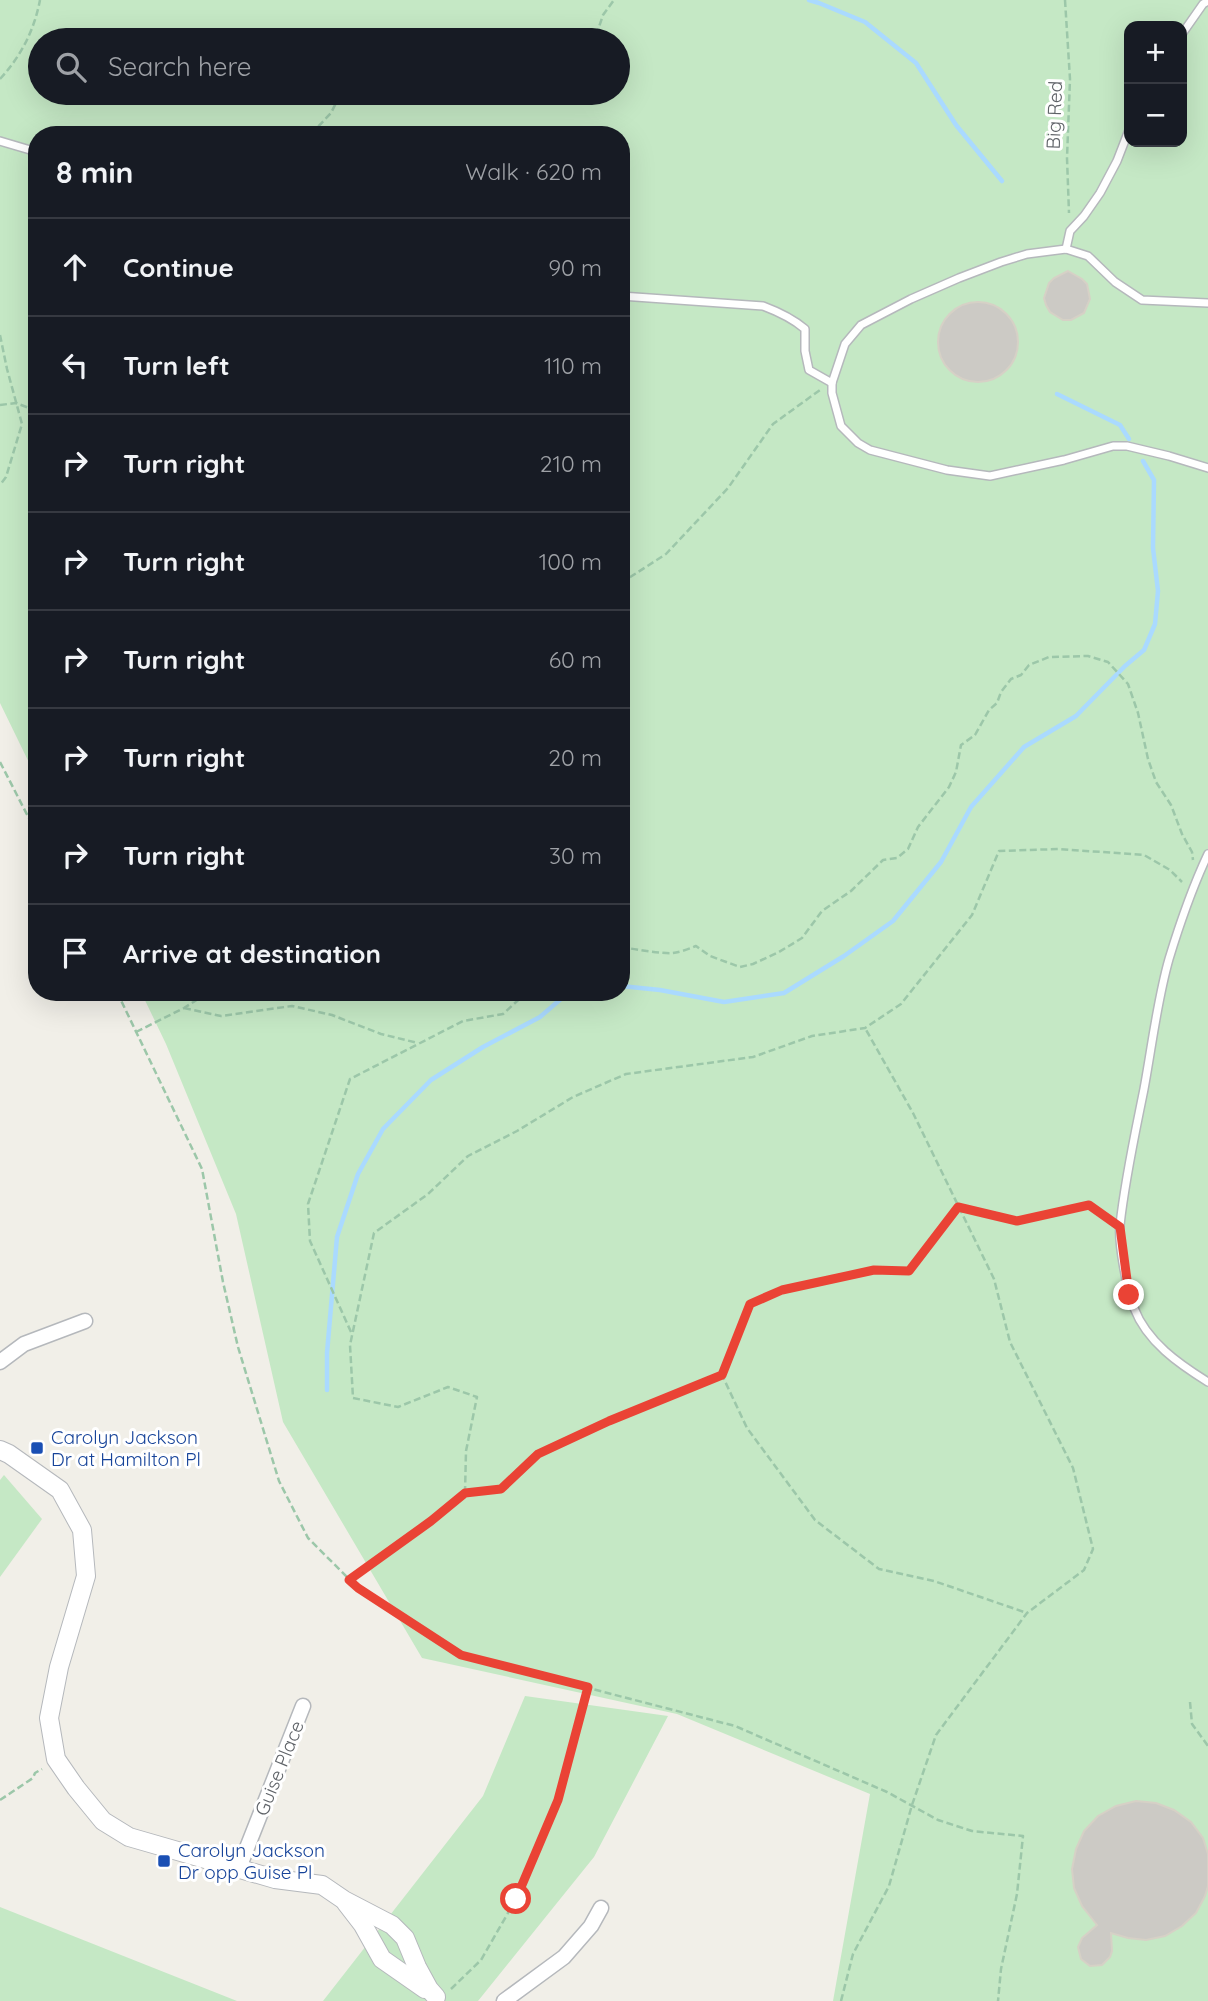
<!DOCTYPE html>
<html lang="en">
<head>
<meta charset="utf-8">
<style>
  :root { --surface:#171b24; --page:#242831; --text:#f1f3f6; --muted:#9ea1a6; --line:#363941 }
  body { margin:0; font-family:Quicksand,sans-serif; background:var(--page); color:var(--text) }
  .controls { position:absolute; right:21px; top:21px; display:grid; overflow:hidden; border-radius:14px; box-shadow:0 7px 28px #0002 }
  .controls button { width:63px; height:63px; display:grid; place-items:center; padding:0; border:0; border-bottom:2px solid var(--line); background:var(--surface); color:var(--text); font:35px sans-serif }
  .stop { position:absolute; width:21px; height:21px; margin:-16px; border:5px solid #ea4335; border-radius:50%; background:#fff }
  .stop.end { background:#ea4335; border-color:#fff; box-shadow:0 2px 7px #0008 }
  .list { margin:0; padding:0; list-style:none }
  h2 { display:flex; justify-content:space-between; align-items:center; height:91px; margin:0; padding:0 28px; font-size:30px }
  h2 small { font-size:23px; font-weight:400; color:var(--muted) }
  .list li { display:grid; grid-template-columns:46px 1fr auto; gap:21px; align-items:center; box-sizing:border-box; height:98px; padding:0 28px; border-top:2px solid var(--line) }
  .list b { display:block; font-size:26px; white-space:nowrap }
  .list em { font-size:23px; font-style:normal; color:var(--muted) }
  .icon { flex:none; width:38px; height:38px; fill:none; stroke:currentColor; stroke-width:2; stroke-linecap:round; stroke-linejoin:round }
  .map { position:relative; flex:none; width:1208px; height:2001px; overflow:hidden }
  .search { position:absolute; background:var(--surface); box-shadow:0 7px 28px #0002; left:28px; top:28px; width:602px; height:77px; display:flex; align-items:center; gap:18px; box-sizing:border-box; padding:0 24px; border-radius:38px; color:var(--muted); font-size:26px }
  .panel { position:absolute; background:var(--surface); box-shadow:0 7px 28px #0002; left:28px; top:126px; width:602px; height:875px; border-radius:28px }
  .map>svg:first-child { display:block }
</style>
</head>
<body>
<div class="map">
<svg width="1208" height="2001" viewBox="0 0 1208 2001">
  <rect width="100%" height="100%" fill="#f1efe8"/>
  <g fill="#c5e8c5" fill-rule="evenodd">
    <path d="M0 0H1208V2001H833L870 1794 677 1714 422 1658 283 1422 236 1214 166 1044 141 992H621V135H37V779L0 703ZM1129 26H1182V142H1129ZM40 40H618V93H40Z"/>
    <path d="M4 1475 42 1519 0 1577V1480Z"/>
    <path d="M525 1696 668 1716 594 1857 478 2001H323L483 1796Z"/>
    <path d="M0 1907 237 2001H0Z"/>
  </g>
  <g fill="none" stroke-linecap="round" stroke-linejoin="round">
    <g stroke="#aadaff" stroke-width="4.5">
      <path d="M809 0 819 3 865 22 916 63 956 125 1002 181"/>
      <path d="M1057 394 1120 425 1129 439"/>
      <path d="M621 986 660 990 724 1002 784 993 844 956 893 921 941 862 971 807 1024 747 1076 716 1125 666 1144 650 1155 624 1158 591 1153 548 1154 480 1143 461"/>
      <path d="M327 1390V1353L337 1237 358 1174 383 1129 431 1080 483 1047 540 1017 569 992"/>
    </g>
  </g>
  <g fill="#cccac5" stroke="#d6d1c6" stroke-width="2">
    <path d="M1068 271 1082 279 1087 284 1090 299 1084 313 1071 320H1063L1050 312 1046 305 1044 298 1049 283 1054 278Z"/>
    <circle cx="978" cy="342" r="40"/>
    <path d="M1136 1801 1156 1803 1174 1810 1191 1822 1203 1838 1208 1854V1886L1205 1896 1196 1913 1182 1926 1165 1936 1146 1940 1128 1938 1111 1933 1112 1951 1110 1957 1102 1965 1090 1966 1081 1959 1078 1947 1082 1938 1097 1925 1082 1906 1074 1888 1072 1869 1076 1849 1084 1831 1098 1816 1116 1806Z"/>
  </g>
  <g fill="none" stroke-linecap="round" stroke-linejoin="round">
    <defs>
      <g id="service">
        <path d="M1182 34 1203 4 1208 1"/>
        <path d="M0 141 37 152"/>
        <path d="M1066 249 1070 231 1084 216 1100 193 1117 161 1129 130"/>
        <path d="M621 296 763 306C779 312 792 318 805 329V351L809 370 832 383"/>
        <path d="M1208 303 1142 300 1115 282 1088 256 1066 249 1027 254 1001 262 959 278 911 299 861 325 845 344 832 383V393L841 426 858 443 870 450 947 470 990 476 1064 460 1113 446H1127L1169 456 1208 468"/>
        <path d="M1208 854C1192 888 1180 923 1169 959 1157 1001 1152 1046 1144 1089 1135 1134 1125 1179 1120 1225 1118 1243 1127 1291 1134 1308 1147 1342 1179 1364 1208 1382"/>
      </g>
      <g id="minor">
        <path d="M0 1362 24 1344 85 1321"/>
        <path d="M239 1868 303 1706"/>
        <path d="M504 2001 564 1957 591 1926 601 1908"/>
      </g>
      <g id="tertiary">
        <path d="M0 1450 9 1454 60 1490 82 1530 86 1576 59 1667 49 1718 56 1759 76 1788 103 1821 129 1837 275 1879 322 1885 344 1900 392 1925 405 1938 417 1967 429 1989 436 1997"/>
        <path d="M346 1903 363 1925 382 1959 425 1989"/>
      </g>
    </defs>
    <use href="#service" stroke="#b5b8bc" stroke-width="10"/>
    <use href="#minor" stroke="#b5b8bc" stroke-width="17"/>
    <use href="#tertiary" stroke="#b5b8bc" stroke-width="20"/>
    <g stroke="#9cc7a9" stroke-width="2.5" stroke-dasharray="7 3.5" stroke-linecap="butt">
      <path d="M1065 0 1070 79 1067 158 1069 213"/>
      <path d="M586 40 597 33 603 15 614 0"/>
      <path d="M0 79C21 56 34 31 40 0"/>
      <path d="M428 93C438 97 445 94 453 96L462 93"/>
      <path d="M503 93H517"/>
      <path d="M313 135 314 131 331 113 341 93"/>
      <path d="M0 335 7 369 22 424 6 477 0 485"/>
      <path d="M0 405 16 403 37 411"/>
      <path d="M621 583 666 554 728 488 773 424 820 390"/>
      <path d="M0 762 37 834"/>
      <path d="M621 946C627 949 665 954 673 953 680 952 689 949 696 946L710 956 740 967 753 964 779 952 802 938 822 911 851 891 883 860 897 858 908 849 918 827 949 787 956 772 961 745 975 735 989 710 997 703 1001 692 1011 679 1021 675 1029 665 1049 657 1088 656 1108 662 1128 684 1138 713 1148 759 1156 782 1171 805 1182 834 1192 852 1193 860"/>
      <path d="M117 992 202 1169 223 1282 238 1347 279 1481 308 1538 358 1588 461 1655 735 1726 887 1792 938 1820 972 1831 1023 1836 1017 1894 1001 1969 998 2001"/>
      <path d="M184 1008 221 1016 292 1006 332 1015 381 1034 418 1043"/>
      <path d="M136 1032 184 1008 209 992"/>
      <path d="M351 1332 310 1241 308 1204 350 1079 463 1021 503 1014 527 992"/>
      <path d="M722 1375 750 1304 782 1290 874 1270 909 1271 958 1207 1017 1221 1089 1205 1109 1219"/>
      <path d="M465 1493 466 1451 477 1397 448 1387 398 1407 353 1398 350 1345 374 1233 428 1194 468 1156 517 1131 573 1097 626 1074 753 1057 812 1036 865 1028 901 1004 972 915 999 851 1059 849 1144 855 1170 870 1182 882"/>
      <path d="M349 1580 431 1521 465 1493 501 1489 538 1455 609 1421 722 1375 747 1428 815 1520 879 1569 934 1581 1027 1613"/>
      <path d="M1190 1702 1192 1724 1208 1746"/>
      <path d="M0 1800 33 1778 35 1773 42 1769"/>
      <path d="M451 1989 481 1960 516 1899 558 1800 588 1687"/>
      <path d="M841 2001 853 1954 889 1886 912 1805 936 1735 1027 1613 1084 1570 1093 1549 1073 1468 1010 1342 994 1279 913 1113 865 1028"/>
    </g>
    <use href="#service" stroke="#fff" stroke-width="7"/>
    <use href="#minor" stroke="#fff" stroke-width="14"/>
    <use href="#tertiary" stroke="#fff" stroke-width="18"/>
  </g>
  <g fill="none" stroke-linecap="round" stroke-linejoin="round">
    <path stroke="#ea4335" stroke-width="9" d="M516 1899 558 1800 588 1687 461 1655 358 1588 349 1580 431 1521 465 1493 501 1489 538 1454 609 1421 722 1375 750 1304 782 1290 874 1270 909 1271 958 1207 1017 1221 1089 1205 1120 1227 1129 1295"/>
  </g>
  <g fill="#1a4fb4" stroke="#fff" stroke-width="2.5">
    <rect x="30" y="1441" width="14" height="14" rx="3.5"/>
    <rect x="157" y="1854" width="14" height="14" rx="3.5"/>
  </g>
  <g text-anchor="middle" dominant-baseline="central" stroke-width="6" stroke-linejoin="round" paint-order="stroke">
    <g font-size="19" fill="#5f6368" stroke="#fff">
      <text transform="translate(1054 115) rotate(-88)">Big Red</text>
      <text transform="translate(279 1768) rotate(-68)">Guise Place</text>
    </g>
    <g font-size="19" fill="#164399" stroke="#fff" text-anchor="start">
      <text x="51" y="1437">Carolyn Jackson<tspan x="51" dy="22">Dr at Hamilton Pl</tspan></text>
      <text x="178" y="1850">Carolyn Jackson<tspan x="178" dy="22">Dr opp Guise Pl</tspan></text>
    </g>
  </g>
</svg>
<div class="controls">
<button>+</button>
<button>−</button>
</div>
<div class="stop" style="left:516px;top:1899px"></div>
<div class="stop end" style="left:1129px;top:1295px"></div>
<div class="search"><svg class="icon" aria-label="search" viewBox="0 0 24 24"><circle cx="10" cy="10" r="6"/><path d="M15 15l6 6"/></svg>Search here</div>
<section class="panel">
<h2>8 min<small>Walk · 620 m</small></h2>
<ul class="list">
<li><svg class="icon" aria-label="ahead" viewBox="0 0 24 24"><path d="M12 20V5M6 11l6-6 6 6"/></svg><div><b>Continue</b></div><em>90 m</em></li>
<li><svg class="icon" aria-label="left" viewBox="0 0 24 24"><path d="M17 20v-9H6M10 6l-5 5 5 5"/></svg><div><b>Turn left</b></div><em>110 m</em></li>
<li><svg class="icon" aria-label="right" viewBox="0 0 24 24"><path d="M7 20v-9h11M14 6l5 5-5 5"/></svg><div><b>Turn right</b></div><em>210 m</em></li>
<li><svg class="icon" aria-label="right" viewBox="0 0 24 24"><path d="M7 20v-9h11M14 6l5 5-5 5"/></svg><div><b>Turn right</b></div><em>100 m</em></li>
<li><svg class="icon" aria-label="right" viewBox="0 0 24 24"><path d="M7 20v-9h11M14 6l5 5-5 5"/></svg><div><b>Turn right</b></div><em>60 m</em></li>
<li><svg class="icon" aria-label="right" viewBox="0 0 24 24"><path d="M7 20v-9h11M14 6l5 5-5 5"/></svg><div><b>Turn right</b></div><em>20 m</em></li>
<li><svg class="icon" aria-label="right" viewBox="0 0 24 24"><path d="M7 20v-9h11M14 6l5 5-5 5"/></svg><div><b>Turn right</b></div><em>30 m</em></li>
<li><svg class="icon" aria-label="arrive" viewBox="0 0 24 24"><path d="M6 21V4h12l-3 4 3 4H6"/></svg><div><b>Arrive at destination</b></div></li>
</ul>
</section>
</div>
</body>
</html>
